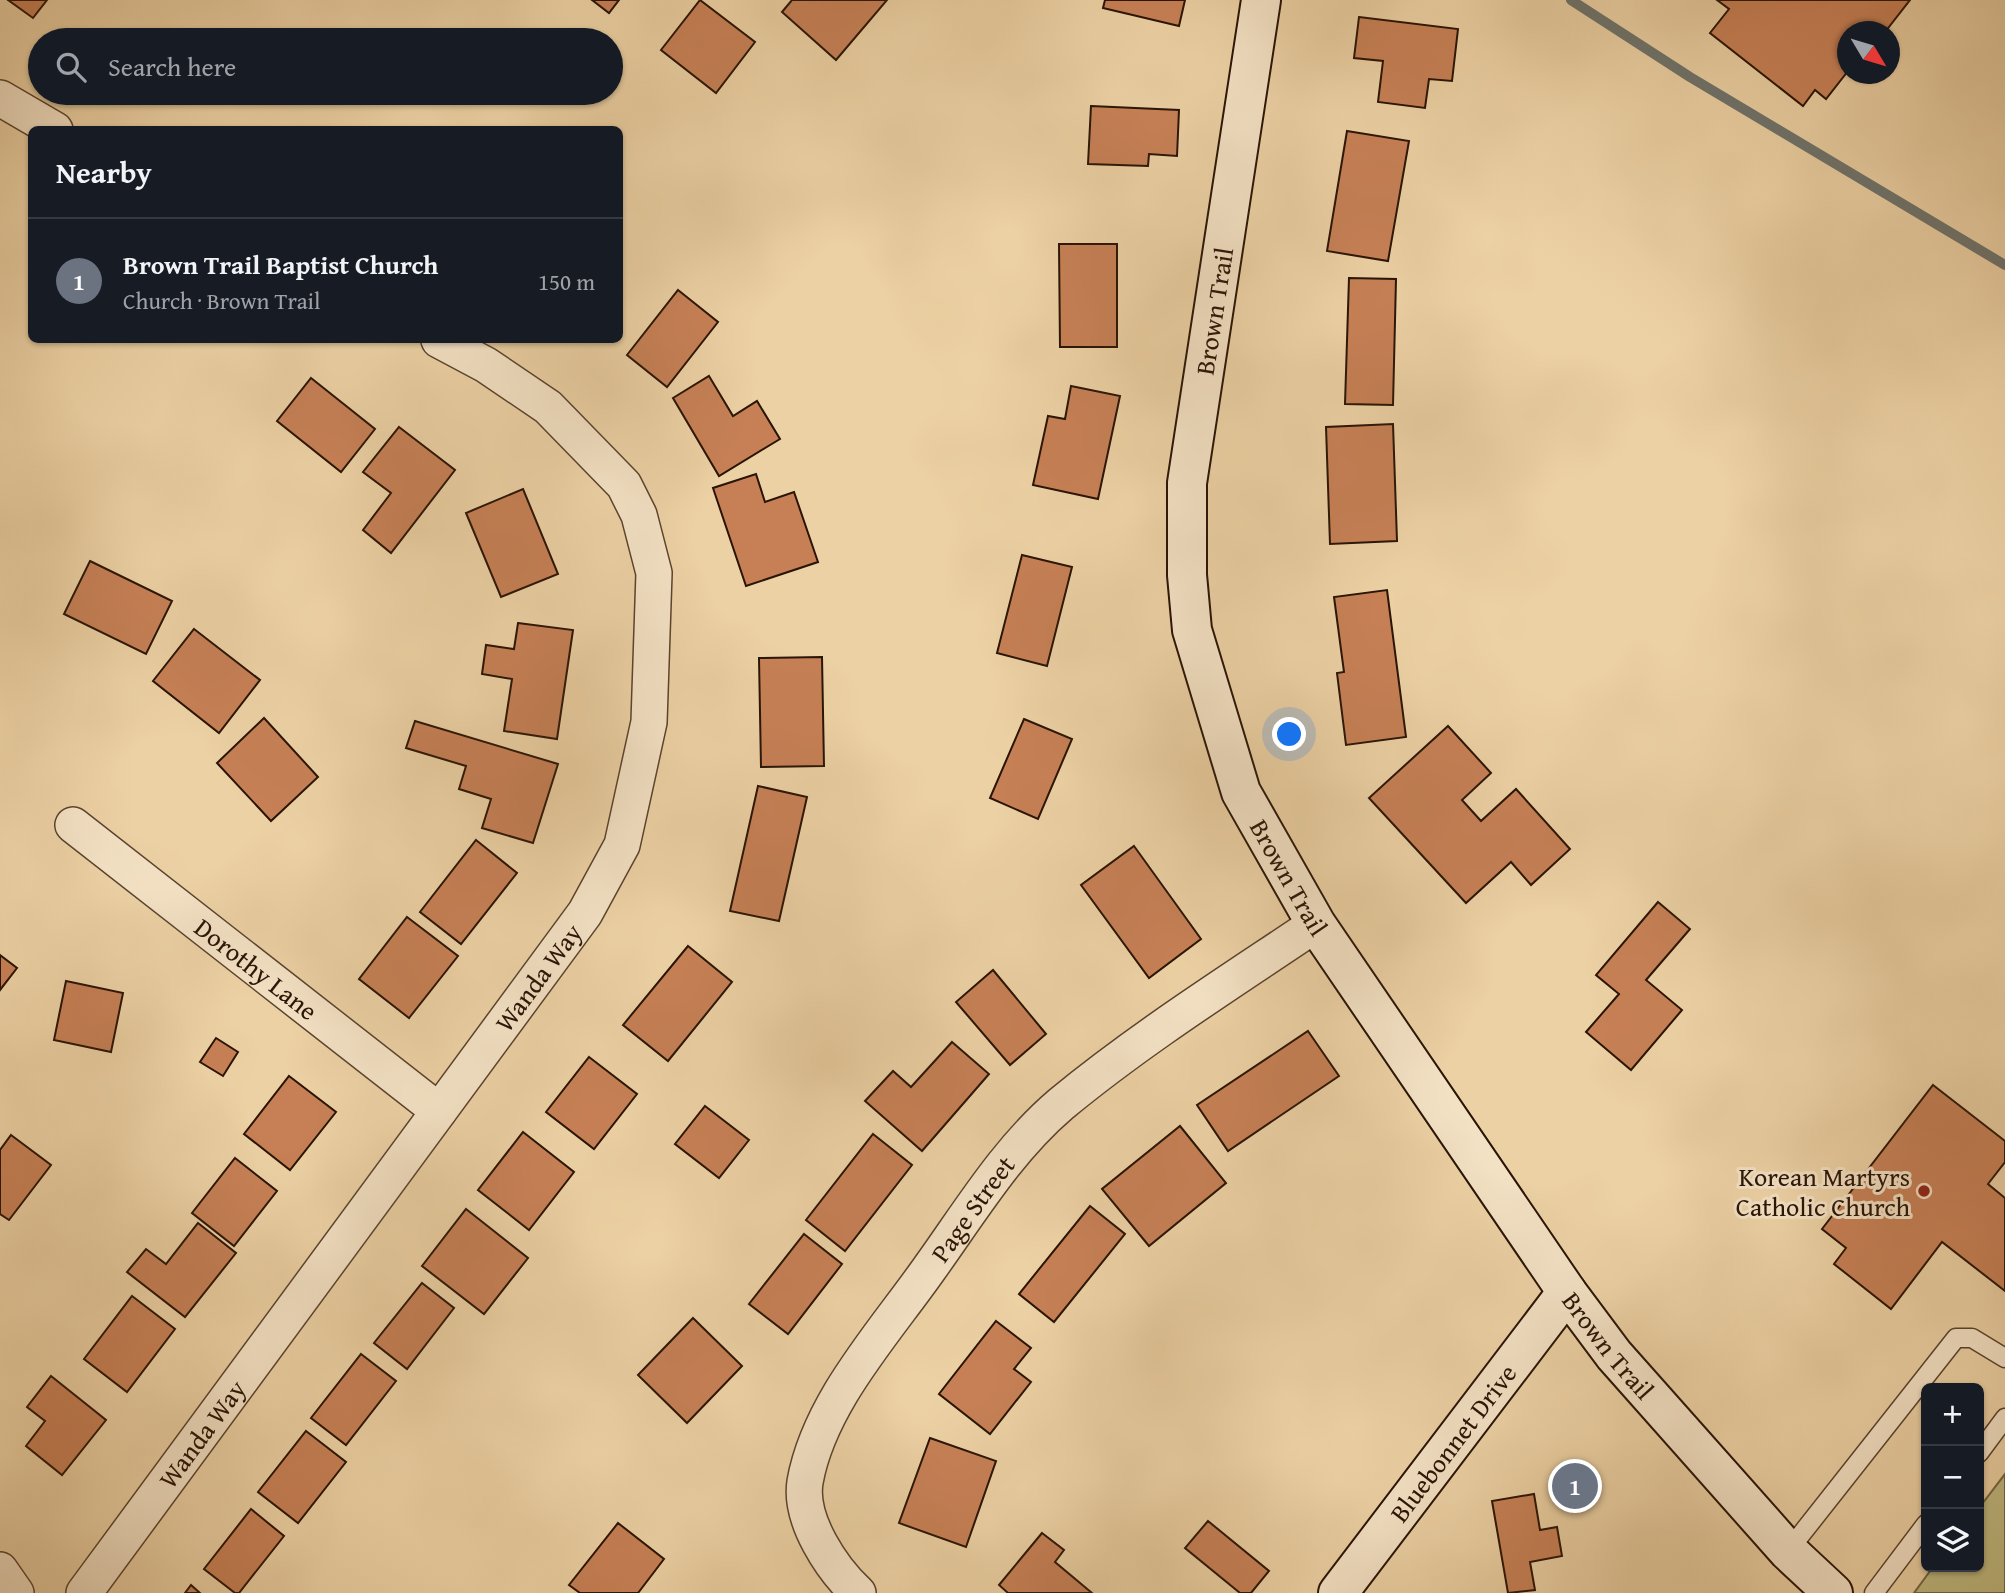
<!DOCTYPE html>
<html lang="en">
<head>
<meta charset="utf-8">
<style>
  :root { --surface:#171b24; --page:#20242c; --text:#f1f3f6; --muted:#9ea1a6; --line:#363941; --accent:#db2777 }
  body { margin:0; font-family:"Gentium Book Plus",serif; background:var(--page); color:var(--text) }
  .controls { position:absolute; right:21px; bottom:21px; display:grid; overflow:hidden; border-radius:10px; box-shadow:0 2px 5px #0004 }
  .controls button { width:63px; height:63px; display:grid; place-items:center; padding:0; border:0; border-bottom:2px solid var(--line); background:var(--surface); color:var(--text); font:35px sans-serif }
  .compass { position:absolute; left:1837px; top:21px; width:63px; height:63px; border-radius:50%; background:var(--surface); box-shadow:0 2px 5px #0004; rotate:128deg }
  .you { position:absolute; left:1290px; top:735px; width:24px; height:24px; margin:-18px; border:5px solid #fff; border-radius:50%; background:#1a73e8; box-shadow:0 0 0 10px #1a73e833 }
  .badge { display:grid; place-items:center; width:46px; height:46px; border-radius:50%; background:var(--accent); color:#fff; font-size:23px; font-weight:700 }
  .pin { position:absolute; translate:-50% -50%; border:4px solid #fff; box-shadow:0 2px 7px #0006 }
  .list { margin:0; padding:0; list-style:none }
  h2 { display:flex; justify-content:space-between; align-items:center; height:91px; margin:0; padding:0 28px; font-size:30px }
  h2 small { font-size:23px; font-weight:400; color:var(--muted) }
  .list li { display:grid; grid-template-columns:46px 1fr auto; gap:21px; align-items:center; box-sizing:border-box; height:126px; padding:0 28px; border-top:2px solid var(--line) }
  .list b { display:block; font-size:26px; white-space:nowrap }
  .list p { margin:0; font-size:23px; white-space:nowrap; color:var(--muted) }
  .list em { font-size:23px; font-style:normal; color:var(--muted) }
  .icon { flex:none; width:38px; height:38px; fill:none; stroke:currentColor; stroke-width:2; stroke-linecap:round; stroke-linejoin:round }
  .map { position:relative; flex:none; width:2005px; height:1593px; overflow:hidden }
  .search { position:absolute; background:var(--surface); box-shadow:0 2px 5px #0004; left:28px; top:28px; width:595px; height:77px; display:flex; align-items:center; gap:18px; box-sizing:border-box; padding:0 24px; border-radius:38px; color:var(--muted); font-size:26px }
  .panel { position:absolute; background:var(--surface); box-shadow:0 2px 5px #0004; left:28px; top:126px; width:595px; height:217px; border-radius:10px }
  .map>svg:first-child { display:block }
</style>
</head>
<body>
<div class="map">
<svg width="2005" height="1593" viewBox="0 0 2005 1593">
  <rect width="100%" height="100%" fill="#ecd1a4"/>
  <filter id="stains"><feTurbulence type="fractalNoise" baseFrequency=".00286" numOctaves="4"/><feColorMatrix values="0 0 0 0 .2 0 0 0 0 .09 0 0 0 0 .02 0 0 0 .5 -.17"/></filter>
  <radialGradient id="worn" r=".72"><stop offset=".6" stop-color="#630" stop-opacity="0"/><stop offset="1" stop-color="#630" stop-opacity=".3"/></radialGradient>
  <path fill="#bfb980" stroke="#746643" stroke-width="2" d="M2005 1474V1593H1914L1933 1567H1979V1508Z"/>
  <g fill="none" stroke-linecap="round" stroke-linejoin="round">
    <path stroke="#6f746d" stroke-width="10" d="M1571 0 1690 77 2005 265"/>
  </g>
  <g fill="#c78056" stroke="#291406" stroke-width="2">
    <path d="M8 0H47L33 18Z"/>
    <path d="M592 0H619L609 13Z"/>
    <path d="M700 0 755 42 716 93 661 50Z"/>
    <path d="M792 0H887L836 60 782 12Z"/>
    <path d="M1105 0H1185L1179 26 1103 8Z"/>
    <path d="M1717 0H1910L1885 32H1848V71L1826 99 1815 90 1803 106 1710 33 1729 9Z"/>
    <path d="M1359 17 1458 29 1452 81 1429 79 1425 108 1378 102 1383 61 1354 58Z"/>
    <path d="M1091 106 1179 110 1177 156 1149 154 1148 166 1088 164Z"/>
    <path d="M1347 131 1409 141 1388 261 1327 251Z"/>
    <path d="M1059 244H1117V347H1060Z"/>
    <path d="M1349 278 1396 279 1393 405 1345 404Z"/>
    <path d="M678 290 718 322 667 387 627 355Z"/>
    <path d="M709 376 733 416 757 401 780 439 719 476 673 398Z"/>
    <path d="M311 378 375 429 341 472 277 421Z"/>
    <path d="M1071 386 1120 396 1098 499 1033 485 1048 416 1065 419Z"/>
    <path d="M1393 424 1397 541 1330 544 1326 427Z"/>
    <path d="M399 427 455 470 391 553 363 530 391 493 363 472Z"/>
    <path d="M756 474 765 502 794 492 818 562 746 586 713 488Z"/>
    <path d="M523 489 558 574 501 597 466 513Z"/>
    <path d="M1022 555 1072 567 1047 666 997 653Z"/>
    <path d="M90 561 172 601 146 654 64 614Z"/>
    <path d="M1387 590 1406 737 1346 745 1337 673 1344 672 1334 597Z"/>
    <path d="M518 623 573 630 557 739 504 731 512 679 482 674 486 645 514 649Z"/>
    <path d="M194 629 260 680 219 733 153 681Z"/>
    <path d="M822 657 824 766 761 767 759 658Z"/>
    <path d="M264 718 318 777 271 821 217 763Z"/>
    <path d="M1024 719 1072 739 1038 819 990 798Z"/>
    <path d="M415 721 558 764 533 843 482 828 491 799 459 789 466 766 406 748Z"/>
    <path d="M1448 726 1491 773 1462 800 1481 821 1516 789 1570 849 1531 885 1511 862 1466 903 1369 798Z"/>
    <path d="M758 786 807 797 779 921 730 911Z"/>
    <path d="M476 840 517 873 461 944 420 912Z"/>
    <path d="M1134 846 1201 939 1149 978 1081 885Z"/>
    <path d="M1658 902 1690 929 1646 980 1682 1010 1631 1070 1586 1032 1619 994 1596 975Z"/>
    <path d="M407 917 458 956 409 1018 359 979Z"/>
    <path d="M688 946 732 982 668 1061 623 1025Z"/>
    <path d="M0 955 17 968 0 990Z"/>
    <path d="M993 970 1046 1034 1010 1065 956 1002Z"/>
    <path d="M66 981 123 993 111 1052 54 1040Z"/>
    <path d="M1308 1031 1339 1076 1228 1151 1197 1105Z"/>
    <path d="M216 1038 238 1052 223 1076 200 1062Z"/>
    <path d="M952 1042 989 1074 922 1151 865 1101 893 1071 911 1087Z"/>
    <path d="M589 1057 637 1094 594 1149 546 1112Z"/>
    <path d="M289 1076 336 1112 290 1170 244 1134Z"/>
    <path d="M1933 1085 2005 1141V1162L1988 1184 2005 1198V1291L1942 1242 1891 1309 1834 1264 1846 1248 1822 1229Z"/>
    <path d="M705 1106 749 1140 719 1178 675 1144Z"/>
    <path d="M1180 1126 1226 1183 1149 1246 1102 1189Z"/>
    <path d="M523 1132 574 1172 529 1230 478 1190Z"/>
    <path d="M873 1134 912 1165 845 1251 806 1220Z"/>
    <path d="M11 1135 51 1165 9 1220 0 1214V1150Z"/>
    <path d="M235 1158 277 1191 234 1246 192 1213Z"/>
    <path d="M1090 1206 1125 1234 1054 1322 1019 1294Z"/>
    <path d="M466 1209 528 1258 484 1314 422 1266Z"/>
    <path d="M198 1223 236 1253 185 1317 127 1272 146 1249 166 1264Z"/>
    <path d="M804 1234 842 1264 788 1334 749 1304Z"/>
    <path d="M422 1283 454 1308 407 1369 374 1343Z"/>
    <path d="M132 1296 175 1329 127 1392 84 1359Z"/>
    <path d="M693 1318 742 1366 687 1423 638 1375Z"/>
    <path d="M996 1321 1031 1348 1014 1369 1031 1382 990 1434 939 1394Z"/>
    <path d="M361 1354 396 1381 346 1445 311 1418Z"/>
    <path d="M51 1376 106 1420 62 1475 26 1446 45 1421 27 1407Z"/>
    <path d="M306 1431 346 1462 298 1523 258 1492Z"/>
    <path d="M930 1438 996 1461 966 1547 899 1523Z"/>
    <path d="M1534 1494 1540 1530 1557 1527 1562 1556 1530 1562 1535 1590 1508 1593 1492 1501Z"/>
    <path d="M251 1509 284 1536 239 1593H235L204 1569Z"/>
    <path d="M1208 1521 1269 1571 1251 1593H1240L1185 1548Z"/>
    <path d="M618 1523 664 1559 638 1593H580L569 1585Z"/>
    <path d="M1042 1533 1064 1550 1055 1562 1092 1593H1008L999 1585Z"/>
    <path d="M191 1585 200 1593H185Z"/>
  </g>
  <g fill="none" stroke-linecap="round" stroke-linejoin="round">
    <defs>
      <g id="lane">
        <path d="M1979 1453 2005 1418"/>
        <path d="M1788 1551 1956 1338H1972L2005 1358"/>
        <path d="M1874 1593 1926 1524"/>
      </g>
      <g id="street">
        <path d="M0 98 55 130"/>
        <path id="s1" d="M73 825 439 1111"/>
        <path d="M0 1570 16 1593"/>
        <path id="s2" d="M84 1593 585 913 622 845 649 722 654 573 639 515 624 485 548 407 486 365 439 340"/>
        <path id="s3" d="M858 1593C832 1569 799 1520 805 1482 819 1403 884 1333 929 1269 970 1212 1007 1150 1061 1104 1141 1038 1230 982 1316 924"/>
      </g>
      <g id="secondary">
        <path id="s4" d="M1261 0 1187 483V575L1192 630 1241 792 1316 924 1567 1292 1614 1355 1788 1551 1833 1593"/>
        <path id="s5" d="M1338 1593 1567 1292"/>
      </g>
    </defs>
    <use href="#lane" stroke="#5a432e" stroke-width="21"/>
    <use href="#street" stroke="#5a432e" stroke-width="38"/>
    <use href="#secondary" stroke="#291406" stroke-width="42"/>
    <use href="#lane" stroke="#f3e1c4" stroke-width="18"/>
    <use href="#street" stroke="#f3e1c4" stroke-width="35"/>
    <use href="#secondary" stroke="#f3e1c4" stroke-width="38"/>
  </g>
  <circle fill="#8f2418" stroke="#f3e1c4" stroke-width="2.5" cx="1924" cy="1191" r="7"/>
  <g text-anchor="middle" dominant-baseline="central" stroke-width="6" stroke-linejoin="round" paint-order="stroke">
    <g font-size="26" fill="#291406" stroke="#f3e1c4">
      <text transform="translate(1214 311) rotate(-81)">Brown Trail</text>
      <text stroke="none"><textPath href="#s4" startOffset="903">Brown Trail</textPath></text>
      <text stroke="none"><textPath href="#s1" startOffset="233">Dorothy Lane</textPath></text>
      <text stroke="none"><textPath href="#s2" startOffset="765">Wanda Way</textPath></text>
      <text stroke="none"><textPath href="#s3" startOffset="450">Page Street</textPath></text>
      <text stroke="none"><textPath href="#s4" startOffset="1470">Brown Trail</textPath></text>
      <text stroke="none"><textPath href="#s2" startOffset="198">Wanda Way</textPath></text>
      <text stroke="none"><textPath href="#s5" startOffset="189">Bluebonnet Drive</textPath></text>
    </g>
    <g font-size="26" fill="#291406" stroke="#f3e1c4" text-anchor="end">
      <text x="1910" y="1176">Korean Martyrs<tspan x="1910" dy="30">Catholic Church</tspan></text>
    </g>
  </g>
  <rect width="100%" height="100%" filter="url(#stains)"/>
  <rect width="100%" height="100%" fill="url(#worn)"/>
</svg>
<div class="controls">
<button>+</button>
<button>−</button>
<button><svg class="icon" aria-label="layers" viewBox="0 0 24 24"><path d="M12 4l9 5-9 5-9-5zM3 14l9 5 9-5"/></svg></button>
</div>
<svg class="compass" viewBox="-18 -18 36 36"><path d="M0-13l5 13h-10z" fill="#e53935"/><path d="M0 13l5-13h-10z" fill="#9ea1a6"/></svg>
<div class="you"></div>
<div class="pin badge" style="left:1575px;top:1486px;background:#6b7280">1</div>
<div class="search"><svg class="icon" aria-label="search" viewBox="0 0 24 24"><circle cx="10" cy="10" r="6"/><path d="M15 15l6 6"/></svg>Search here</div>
<section class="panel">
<h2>Nearby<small></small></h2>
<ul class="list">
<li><span class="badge" style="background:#6b7280">1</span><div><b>Brown Trail Baptist Church</b><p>Church · Brown Trail</p></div><em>150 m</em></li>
</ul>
</section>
</div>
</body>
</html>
